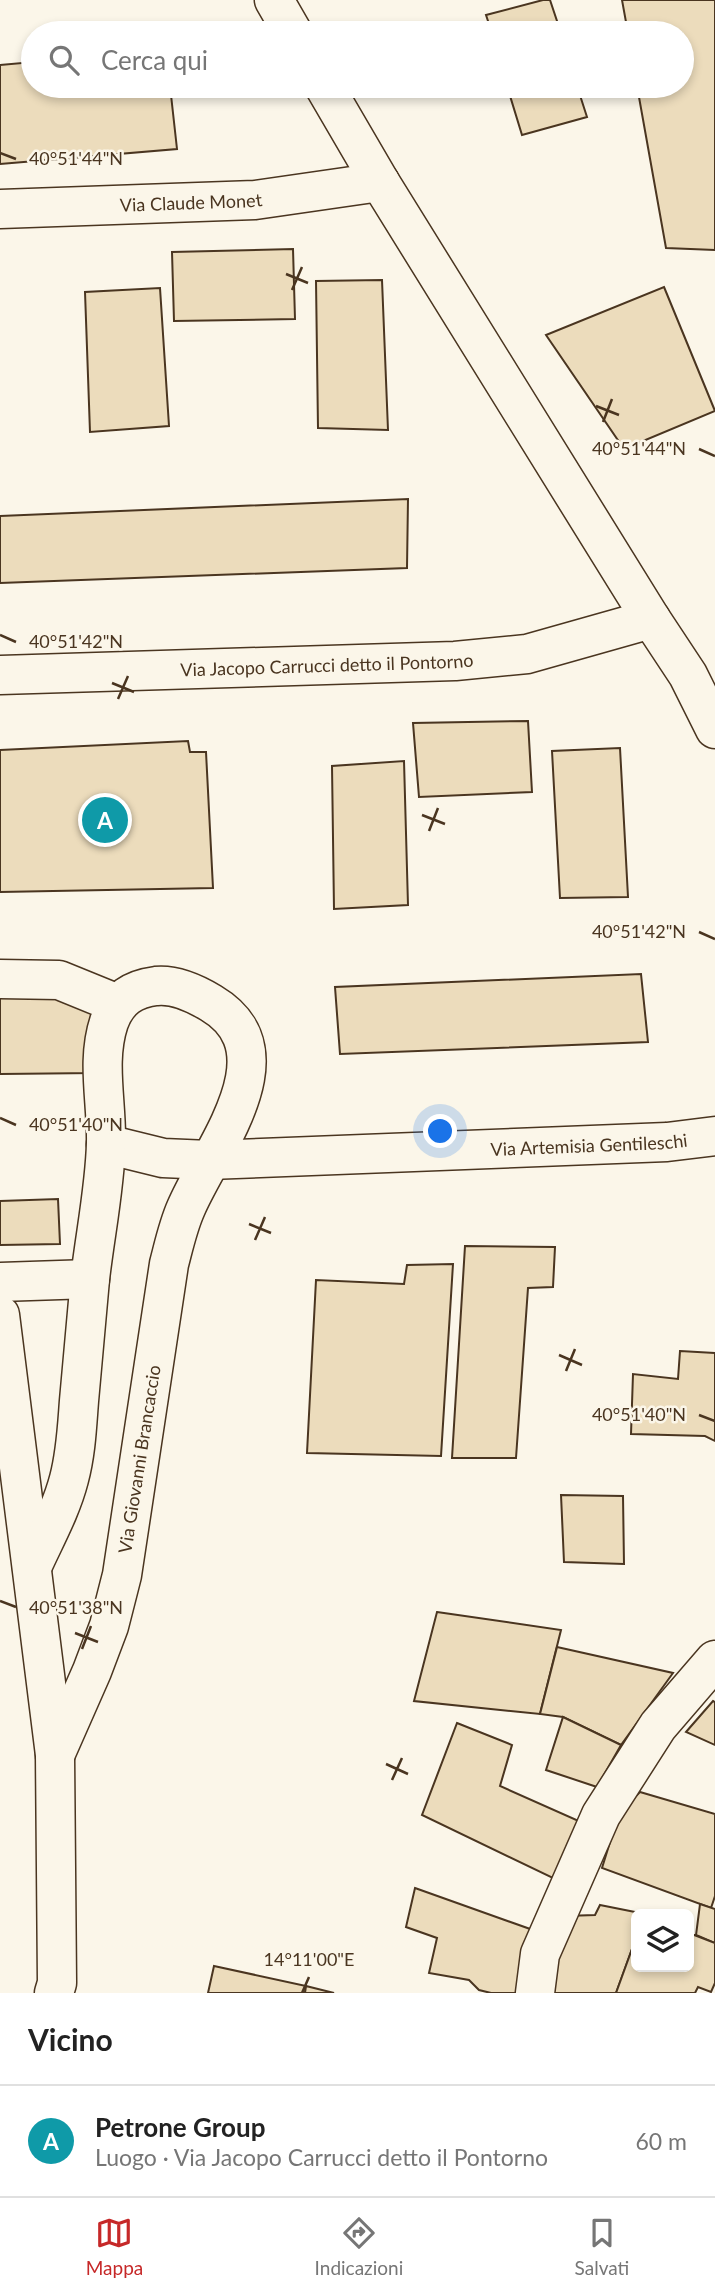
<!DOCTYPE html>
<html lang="it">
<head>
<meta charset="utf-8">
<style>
  :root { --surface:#fff; --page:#f2f2f2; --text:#222; --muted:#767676; --line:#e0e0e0; --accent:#c62828 }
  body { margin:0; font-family:Lato,sans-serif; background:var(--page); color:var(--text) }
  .controls { position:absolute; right:21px; bottom:21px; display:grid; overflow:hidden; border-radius:10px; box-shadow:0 4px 10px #0003 }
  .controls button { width:63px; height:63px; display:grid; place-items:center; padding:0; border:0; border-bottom:2px solid var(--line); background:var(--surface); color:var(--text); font:35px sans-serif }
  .you { position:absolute; left:441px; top:1132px; width:24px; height:24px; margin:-18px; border:5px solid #fff; border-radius:50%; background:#1a73e8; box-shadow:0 0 0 10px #1a73e833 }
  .badge { display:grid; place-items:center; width:46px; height:46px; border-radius:50%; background:var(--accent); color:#fff; font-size:23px; font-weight:700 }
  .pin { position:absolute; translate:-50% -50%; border:4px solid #fff; box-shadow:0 2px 7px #0006 }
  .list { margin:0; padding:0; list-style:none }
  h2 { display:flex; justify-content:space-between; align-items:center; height:91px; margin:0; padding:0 28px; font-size:30px }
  h2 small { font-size:23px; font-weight:400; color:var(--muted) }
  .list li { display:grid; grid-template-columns:46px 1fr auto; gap:21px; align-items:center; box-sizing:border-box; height:112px; padding:0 28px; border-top:2px solid var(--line) }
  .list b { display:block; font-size:26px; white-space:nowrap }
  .list p { margin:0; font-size:23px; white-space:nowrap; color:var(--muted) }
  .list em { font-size:23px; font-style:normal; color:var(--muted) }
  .icon { flex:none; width:38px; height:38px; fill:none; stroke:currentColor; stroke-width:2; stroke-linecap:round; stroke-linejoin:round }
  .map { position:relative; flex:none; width:715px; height:1993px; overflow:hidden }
  .search { position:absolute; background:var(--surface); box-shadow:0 4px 10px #0003; left:21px; right:21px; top:21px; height:77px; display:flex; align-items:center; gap:18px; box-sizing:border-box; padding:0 24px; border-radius:38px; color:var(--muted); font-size:26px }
  .sheet { height:203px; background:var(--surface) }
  nav { display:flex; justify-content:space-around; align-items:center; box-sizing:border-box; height:98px; border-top:2px solid var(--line); background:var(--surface); font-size:19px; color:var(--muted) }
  nav a { display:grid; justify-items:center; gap:4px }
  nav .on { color:var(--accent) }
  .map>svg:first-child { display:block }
</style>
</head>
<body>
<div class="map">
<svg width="715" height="1993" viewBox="0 0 715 1993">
  <rect width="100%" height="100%" fill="#fbf6e9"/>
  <g fill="#ecdcbc" stroke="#4a3520" stroke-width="2">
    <path d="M543 0H550L561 33H492L486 15Z"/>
    <path d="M622 0H715V250L666 248 637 86H682V33H628Z"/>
    <path d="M33 62V86H170L177 149 0 164V65Z"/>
    <path d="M507 86H577L587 117 522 135Z"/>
    <path d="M293 249 295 319 174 321 172 252Z"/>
    <path d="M382 280 388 430 318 428 316 281Z"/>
    <path d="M664 287 715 411 624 449 546 335Z"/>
    <path d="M160 288 169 426 90 432 85 292Z"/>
    <path d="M408 499 407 568 0 583V516Z"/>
    <path d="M528 721 532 792 419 797 413 723Z"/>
    <path d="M188 741 190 752H206L213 888 0 892V750Z"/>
    <path d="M620 748 628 897 560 898 552 751Z"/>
    <path d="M404 761 408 905 334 909 332 766Z"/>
    <path d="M641 974 648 1042 340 1054 335 987Z"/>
    <path d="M57 988 107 1006 96 1073 0 1074V993Z"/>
    <path d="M58 1199 60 1244 0 1245V1201Z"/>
    <path d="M465 1246 555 1247 553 1287 528 1288 516 1458H452Z"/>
    <path d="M453 1264 441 1456 307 1453 316 1280 404 1284 407 1265Z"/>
    <path d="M680 1351 715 1353V1441L705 1436 631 1434 633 1374 678 1379Z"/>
    <path d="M561 1495 623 1496 624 1564 564 1562Z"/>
    <path d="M437 1612 561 1630 540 1714 414 1701Z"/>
    <path d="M557 1647 673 1673 621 1745 563 1717 540 1714Z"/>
    <path d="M713 1701 715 1702V1745L686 1732Z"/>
    <path d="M563 1717 621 1745 597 1787 546 1770Z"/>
    <path d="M457 1723 512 1745 500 1786 581 1822 557 1880 422 1815Z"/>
    <path d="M640 1792 715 1814V1896L711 1908 602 1868 619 1813Z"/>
    <path d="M415 1888 533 1930 520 1993H491L479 1990 469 1980 429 1973 437 1938 406 1927Z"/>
    <path d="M700 1904 715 1909V1943L696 1935Z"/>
    <path d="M600 1905 645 1914H636V1938L616 1993H549L565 1916 595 1915Z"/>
    <path d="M689 1933 715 1943V1983L711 1992 698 1987 695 1993H616L636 1938V1967H689Z"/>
    <path d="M214 1966 306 1986 305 1993H208Z"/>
    <path d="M306 1986 334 1993H305Z"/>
  </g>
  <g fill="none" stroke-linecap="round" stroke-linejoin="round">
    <defs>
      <g id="minor">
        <path d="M274 0 293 33"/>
        <path d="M324 86 380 182 651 619 688 675 715 729"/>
        <path id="s1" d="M0 209 255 200 380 182"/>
        <path id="s2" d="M0 675 455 661 527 654 651 619"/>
        <path d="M0 979 59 980 118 1004"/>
        <path id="s3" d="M106 1144 163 1158 209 1160 667 1142 715 1136"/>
        <path d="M0 1282 90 1279"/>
        <path d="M0 1315 55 1755 57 1983 54 1993"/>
        <path d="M32 1567C45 1538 61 1510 69 1479 76 1453 77 1427 79 1401 83 1360 86 1320 90 1279 95 1235 105 1187 106 1143 107 1102 96 1061 109 1022 118 998 133 989 156 986 175 984 196 994 211 1003 293 1052 211 1149 186 1208 178 1226 174 1245 169 1264L122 1575 109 1626 92 1671 55 1755"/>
        <path d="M535 1993 540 1954 601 1815 658 1726 715 1660"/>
      </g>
    </defs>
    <use href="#minor" stroke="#4a3520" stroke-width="41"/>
    <use href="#minor" stroke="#fbf6e9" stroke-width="38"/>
  </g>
  <path fill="none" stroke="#4a3520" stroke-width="2.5" d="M0 153 16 159M286 274 308 283M292 290 302 267M596 406 619 415M603 422 612 399M699 449 715 456M0 635 16 642M112 683 134 692M118 699 128 676M422 815 445 824M429 831 438 808M699 932 715 939M0 1118 16 1125M249 1224 271 1233M255 1240 265 1217M559 1355 582 1365M566 1371 575 1349M699 1415 715 1421M0 1601 16 1607M75 1633 98 1642M82 1649 91 1626M386 1764 408 1774M392 1780 402 1758M302 1993 309 1977"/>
  <g text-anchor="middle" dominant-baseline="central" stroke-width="5" stroke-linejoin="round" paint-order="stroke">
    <g font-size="18" fill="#4a3520" stroke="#fbf6e9">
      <text stroke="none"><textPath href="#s1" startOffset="191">Via Claude Monet</textPath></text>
      <text stroke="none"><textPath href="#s2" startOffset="327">Via Jacopo Carrucci detto il Pontorno</textPath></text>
      <text stroke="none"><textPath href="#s3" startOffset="485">Via Artemisia Gentileschi</textPath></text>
      <text transform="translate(139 1459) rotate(-81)">Via Giovanni Brancaccio</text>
    </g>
  </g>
  <g font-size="18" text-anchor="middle" fill="#4a3520" stroke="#fbf6e9" stroke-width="5" stroke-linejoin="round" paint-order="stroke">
    <text x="76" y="165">40°51'44"N</text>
    <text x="639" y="455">40°51'44"N</text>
    <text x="76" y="648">40°51'42"N</text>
    <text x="639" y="938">40°51'42"N</text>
    <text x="76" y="1131">40°51'40"N</text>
    <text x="639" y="1421">40°51'40"N</text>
    <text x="76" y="1614">40°51'38"N</text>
    <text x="309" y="1966">14°11'00"E</text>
  </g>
</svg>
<div class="controls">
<button><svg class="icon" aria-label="layers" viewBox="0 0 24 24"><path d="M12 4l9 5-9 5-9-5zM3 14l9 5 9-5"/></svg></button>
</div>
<div class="you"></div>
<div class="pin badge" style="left:105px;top:820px;background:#0f9aa8">A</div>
<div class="search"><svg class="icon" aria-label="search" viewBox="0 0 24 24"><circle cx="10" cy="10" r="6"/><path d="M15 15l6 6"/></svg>Cerca qui</div>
</div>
<section class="sheet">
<h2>Vicino<small></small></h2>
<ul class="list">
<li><span class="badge" style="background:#0f9aa8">A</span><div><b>Petrone Group</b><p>Luogo · Via Jacopo Carrucci detto il Pontorno</p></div><em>60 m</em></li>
</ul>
</section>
<nav>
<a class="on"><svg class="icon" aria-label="map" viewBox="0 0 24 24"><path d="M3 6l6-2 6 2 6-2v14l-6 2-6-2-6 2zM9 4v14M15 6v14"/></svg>Mappa</a>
<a><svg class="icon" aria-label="directions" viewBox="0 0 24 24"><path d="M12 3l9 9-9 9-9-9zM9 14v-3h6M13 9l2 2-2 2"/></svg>Indicazioni</a>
<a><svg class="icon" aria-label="saved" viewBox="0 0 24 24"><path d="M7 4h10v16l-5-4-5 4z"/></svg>Salvati</a>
</nav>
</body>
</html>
